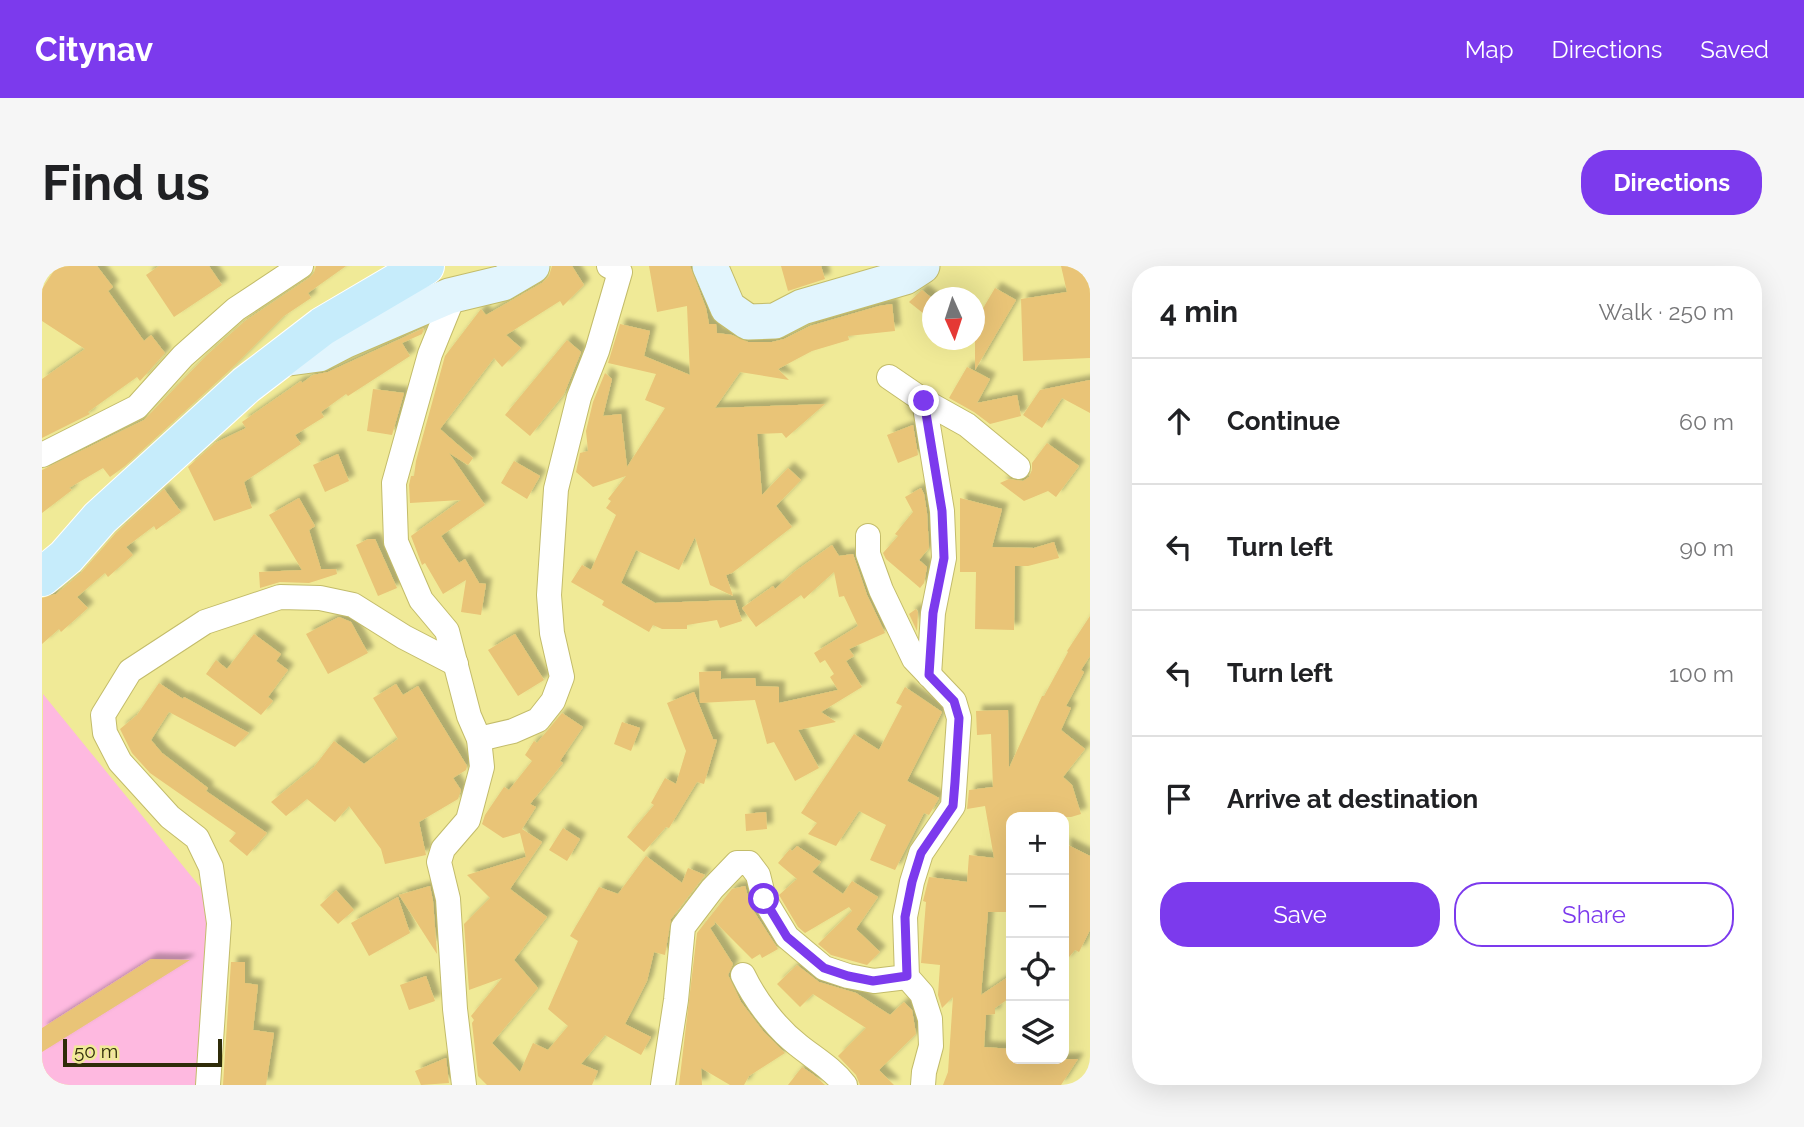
<!DOCTYPE html>
<html lang="en">
<head>
<meta charset="utf-8">
<style>
  :root { --surface:#fff; --page:#f6f6f6; --text:#202124; --muted:#757577; --line:#e0e0e0; --accent:#7c3aed }
  body { margin:0; font-family:Raleway,sans-serif; background:var(--page); color:var(--text) }
  .controls { position:absolute; right:21px; bottom:21px; display:grid; overflow:hidden; border-radius:14px; box-shadow:0 7px 28px #0002 }
  .controls button { width:63px; height:63px; display:grid; place-items:center; padding:0; border:0; border-bottom:2px solid var(--line); background:var(--surface); color:var(--text); font:35px sans-serif }
  .compass { position:absolute; left:880px; top:21px; width:63px; height:63px; border-radius:50%; background:var(--surface); box-shadow:0 7px 28px #0002; rotate:177deg }
  .scale { position:absolute; left:21px; bottom:18px; width:159px; box-sizing:border-box; padding-left:7px; border:4px solid #2f2c09; border-top:0; font-size:19px; line-height:24px; white-space:nowrap; color:#2f2c09; -webkit-text-stroke:5px #f0ea97; paint-order:stroke }
  .stop { position:absolute; width:21px; height:21px; margin:-16px; border:5px solid #7c3aed; border-radius:50%; background:#fff }
  .stop.end { background:#7c3aed; border-color:#fff; box-shadow:0 2px 7px #0008 }
  .list { margin:0; padding:0; list-style:none }
  h2 { display:flex; justify-content:space-between; align-items:center; height:91px; margin:0; padding:0 28px; font-size:30px }
  h2 small { font-size:23px; font-weight:400; color:var(--muted) }
  .list li { display:grid; grid-template-columns:46px 1fr auto; gap:21px; align-items:center; box-sizing:border-box; height:126px; padding:0 28px; border-top:2px solid var(--line) }
  .list b { display:block; font-size:26px; white-space:nowrap }
  .list em { font-size:23px; font-style:normal; color:var(--muted) }
  .actions { display:flex; gap:14px; padding:21px 28px }
  .actions a { flex:1; padding:16px 0; border:2px solid var(--accent); border-radius:28px; text-align:center; font-size:24px; color:var(--accent) }
  .actions .main { background:var(--accent); color:#fff }
  .icon { flex:none; width:38px; height:38px; fill:none; stroke:currentColor; stroke-width:2; stroke-linecap:round; stroke-linejoin:round }
  .map { position:relative; flex:none; width:1048px; height:819px; overflow:hidden; border-radius:28px }
  header { display:flex; align-items:center; gap:42px; box-sizing:border-box; height:98px; padding:0 35px; background:var(--accent); color:#fff }
  header strong { font-size:33px }
  nav { display:flex; gap:38px; margin-inline-start:auto; font-size:24px }
  .intro { display:flex; align-items:center; justify-content:space-between; box-sizing:border-box; height:168px; padding:0 42px }
  h1 { margin:0; font-size:49px }
  .button { padding:18px 32px; border-radius:28px; background:var(--accent); color:#fff; font-size:24px; font-weight:700 }
  main { display:flex; gap:42px; padding:0 42px }
  aside { flex:1; background:var(--surface); border-radius:28px; box-shadow:0 7px 28px #0002 }
  .map>svg:first-child { display:block }
</style>
</head>
<body>
<header>
<strong>Citynav</strong>
<nav><a>Map</a><a>Directions</a><a>Saved</a></nav>
</header>
<div class="intro"><h1>Find us</h1><a class="button">Directions</a></div>
<main>
<div class="map">
<svg width="1048" height="819" viewBox="0 0 1048 819">
  <defs>
    <filter id="shadow"><feDropShadow dx="6" dy="-6" stdDeviation="2" flood-color="#0004"/></filter>
  </defs>
  <rect width="100%" height="100%" fill="#f0ea97"/>
  <path fill="#feb9e0" d="M1 428 163 627 170 713 159 819H0Z"/>
  <g fill="#e9c477" filter="url(#shadow)">
    <path d="M15 0H55L71 21 66 25 102 75 109 69 123 87 98 115 95 111 46 146 48 148 0 172V113L43 83 0 55V23Z"/>
    <path d="M117 0H167L180 19 132 51 104 9Z"/>
    <path d="M274 0H304L266 27 269 32 242 50 189 103 83 200 68 211 61 202 27 222 30 224 0 247V204L102 154 165 89 203 55 267 12 272 7Z"/>
    <path d="M510 0H530L542 19 521 40 518 35 464 69 479 82 460 101 452 92 398 163 431 192 426 199 407 187 443 239 399 270 417 297 423 293 437 317 444 318 439 349 419 346 424 314 401 328 383 297 380 299 369 270 419 234 368 237 367 219 369 210H372L374 195 403 90 439 43 444 49 500 17 507 10Z"/>
    <path d="M607 0H648L664 42 667 58H674L675 67 690 69 706 76H730L742 73 768 60 837 40 850 38 853 65 806 70 807 74 770 85 736 103 747 114 698 106 673 142 783 138 744 172 740 167 715 168 720 229 746 202 759 214 734 240 750 261 690 307 684 309 691 330 668 319 653 271 637 304 594 284 579 317 613 337 693 334 700 355 678 362 675 354 645 359V363H620L611 359 607 366 560 339 562 335 529 316 540 299 549 304 574 249 564 242 569 235 566 233 584 210 551 221 534 206 538 187 546 185 544 165 551 136 563 107 570 113 561 150 579 148 585 201 623 142 603 134 614 108 566 97 578 58 608 65 602 90 648 109 645 40 615 46Z"/>
    <path d="M739 0H779L783 13 746 25Z"/>
    <path d="M1019 0H1046L1048 9V92L981 95 979 33 1025 26Z"/>
    <path d="M953 22 974 34 933 104V56Z"/>
    <path d="M880 24 891 33V55L867 36Z"/>
    <path d="M382 62 380 68 360 77 368 90 306 130 304 128 279 146 282 151 253 169 259 178 202 216 210 242 172 255 146 201 173 177 204 162 200 156 259 115 260 117 271 109 286 106Z"/>
    <path d="M525 74 539 86 522 128 488 170 463 149Z"/>
    <path d="M925 101 948 113 935 137 975 129 979 150 948 158 932 146 907 132Z"/>
    <path d="M1048 114V147L1020 132 1000 162 981 149 998 124Z"/>
    <path d="M331 123 362 127 350 169 325 165Z"/>
    <path d="M871 159 876 189 856 197 845 169Z"/>
    <path d="M1005 177 1037 200 1014 231 1006 225 982 235 958 217 967 213 981 215 987 211 990 204V197Z"/>
    <path d="M296 188 307 215 283 226 271 199Z"/>
    <path d="M472 195 498 210 485 233 459 217Z"/>
    <path d="M879 222 882 228 885 247 887 282 877 294 885 301 882 317 878 322 844 293 841 287 856 270 853 268 871 246 863 231Z"/>
    <path d="M122 223 139 246 114 264 112 260 84 281 91 289 66 311 63 307 35 331 46 342 19 366 17 363 0 378V332L14 328 38 308 74 267Z"/>
    <path d="M257 232 273 260 267 264 279 303H294L295 308 267 317 238 316 218 322 217 306 260 304 227 249Z"/>
    <path d="M918 232 960 243 950 281 992 282 1012 276 1017 292 986 300H973L972 364 933 363 934 306H918Z"/>
    <path d="M326 273H333L355 322 336 330 314 279Z"/>
    <path d="M790 279 797 290 811 288 825 329 843 367 807 383 812 390 804 395 820 421 779 446 794 456 756 464 777 502 753 515 732 476 725 478 713 434 658 437 657 406 679 405V413L713 412 714 420 737 421V437L796 424 788 411 792 408 783 394 778 397 772 387 816 360 802 330 797 331 792 306 762 333 759 329 714 361 700 342 731 320 733 323 752 306Z"/>
    <path d="M874 343 876 346 875 365 867 348Z"/>
    <path d="M1048 350V390L1039 404 1042 406 1024 440 1029 442 1019 464 1043 483 1021 511 1030 519 1039 548 1029 551H969V646H946L939 729 969 709V731L953 742V748L944 749 942 781 969 783V793H1036L1019 819H901L906 806 911 731 900 742 896 729 898 699 879 697 884 636 881 635 887 611 925 616 927 589 952 592 943 540 925 543 927 524 951 521 949 468 935 469 934 445 966 444 967 502 1000 430H1002L1026 386 1025 385Z"/>
    <path d="M297 351 309 356 326 387 286 408 264 368Z"/>
    <path d="M212 368 239 388 234 395 246 404 226 431 231 435 219 449 164 408 174 394 185 403Z"/>
    <path d="M473 368 502 414 476 430 446 384Z"/>
    <path d="M117 417 141 433 142 431 207 467 193 481 127 446 109 474 120 487 166 522 164 525 225 567 205 590 187 575 194 567 108 507 90 487 78 463 95 449Z"/>
    <path d="M354 418 361 429 376 420 425 500 424 504 411 512 419 524 416 533 377 556 384 589 343 598 339 583 307 540 293 556 265 533 244 550 229 536 272 501 292 475 322 498 356 473 331 432Z"/>
    <path d="M863 421 900 446 865 515 897 532 887 549 882 547 853 604 828 594 844 559 817 545 794 580 766 568 775 557 759 547 812 468 837 484 860 440 854 437Z"/>
    <path d="M652 426 671 473 675 474 662 518 655 516 627 562 624 561 602 586 585 571 612 539 609 537 623 512 634 518 644 485 625 437Z"/>
    <path d="M520 447 541 461 518 495 521 497 488 538 494 541 480 563 500 576 468 623 505 651 472 694 496 722 450 777 478 806 491 777 506 784 526 760 506 743 536 675 528 670 557 621 576 628 604 590 640 617 646 602 663 609 629 653 623 689 612 686 605 715 583 758 609 771 599 789 563 769 539 798 556 805 550 819H445L436 810 430 757 432 754 429 750 460 712 427 724 422 658 448 632 425 609 484 591 478 567 461 572 440 558 443 549 462 521 467 524 490 495 483 489 492 475 495 477Z"/>
    <path d="M580 456 598 462 589 485 572 478Z"/>
    <path d="M724 546 725 563 704 565 703 548Z"/>
    <path d="M521 562 538 573 525 595 507 584Z"/>
    <path d="M1022 577 1048 590V664L1037 686 1033 684 1022 697Z"/>
    <path d="M755 580 779 596 770 606 801 628 810 615 836 631 814 663 838 686 825 699 789 689 776 678 810 645 807 641 763 667 756 661 737 629 755 613 736 597 748 583 750 585Z"/>
    <path d="M388 620 391 635 395 688 357 629Z"/>
    <path d="M703 620 709 641 736 683 720 692 718 688 710 693 672 655 673 658 668 662 691 698 686 709 699 736 721 765 743 787 707 810 702 819H688L659 802 660 819H637L655 667 690 623Z"/>
    <path d="M294 624 312 644 296 658 278 639Z"/>
    <path d="M356 631 368 667 327 690 309 657Z"/>
    <path d="M109 693 148 694 0 786V762Z"/>
    <path d="M189 696H203V717L216 719 211 764 232 767 224 819H181Z"/>
    <path d="M755 699 777 716 814 727 848 749 862 736 870 744 874 768 837 804 852 819H818L814 809 796 790 824 762 771 728 758 741 735 718Z"/>
    <path d="M384 710 393 735 367 744 358 719Z"/>
    <path d="M404 792 407 817 379 819 373 805Z"/>
    <path d="M760 801 772 809 783 819H746Z"/>
  </g>
  <g fill="none" stroke-linecap="round" stroke-linejoin="round">
    <defs>
      <g id="street">
        <path d="M412 29 388 88 352 217 354 276 379 334 405 365 427 450 437 473 440 501 426 554 401 583 397 596 406 633 413 743 422 819"/>
        <path d="M847 111 882 135 900 245 902 292 891 347 887 409"/>
        <path d="M882 135 925 159 976 201"/>
        <path d="M0 189 95 141 141 90 194 43 259 0"/>
        <path d="M826 270V288L839 324 872 393 912 435 917 452 911 540 879 587 870 616 863 651 865 711 880 728 888 753 889 780 882 806 881 819"/>
        <path d="M437 473 471 465 496 454 511 435 520 411 510 367 507 329 514 223 537 131 555 85 578 6 567 0"/>
        <path d="M701 709C713 734 734 762 756 779 772 792 790 802 803 819"/>
        <path d="M166 819 177 657 169 601 155 572 128 551 78 496 63 467 61 449 88 405 163 356 238 331 278 332 311 339 362 371 414 398"/>
        <path d="M621 819 634 734 641 661 670 623 695 597H707L716 609 722 633 745 671 782 702 806 710 832 715 865 711"/>
      </g>
      <g id="secondary">
        <path d="M668 0 686 42 706 56 733 55 760 41 863 11 880 0"/>
        <path d="M240 93 277 88 302 75 407 30 461 17 490 0"/>
      </g>
      <path id="primary" d="M0 311 24 291 58 252 204 119 281 60 383 0"/>
    </defs>
    <use href="#street" stroke="#c3bc6a" stroke-width="26"/>
    <use href="#secondary" stroke="#c3bc6a" stroke-width="37"/>
    <use href="#primary" stroke="#fff" stroke-width="40"/>
    <use href="#street" stroke="#fff" stroke-width="24"/>
    <use href="#secondary" stroke="#e2f5fd" stroke-width="35"/>
    <use href="#primary" stroke="#c6ecfb" stroke-width="38"/>
  </g>
  <g fill="none" stroke-linecap="round" stroke-linejoin="round">
    <path stroke="#7c3aed" stroke-width="9" d="M722 633 745 671 782 702 806 710 831 715 865 710 863 651 870 616 879 587 911 540 913 516 917 452 912 435 887 409 891 347 902 292 900 245 882 135"/>
  </g>
</svg>
<div class="controls">
<button>+</button>
<button>−</button>
<button><svg class="icon" aria-label="locate" viewBox="0 0 24 24"><circle cx="12" cy="12" r="6"/><path d="M12 2v4M12 18v4M2 12h4M18 12h4"/></svg></button>
<button><svg class="icon" aria-label="layers" viewBox="0 0 24 24"><path d="M12 4l9 5-9 5-9-5zM3 14l9 5 9-5"/></svg></button>
</div>
<svg class="compass" viewBox="-18 -18 36 36"><path d="M0-13l5 13h-10z" fill="#e53935"/><path d="M0 13l5-13h-10z" fill="#757577"/></svg>
<div class="scale">50 m</div>
<div class="stop" style="left:722px;top:633px"></div>
<div class="stop end" style="left:882px;top:135px"></div>
</div>
<aside>
<h2>4 min<small>Walk · 250 m</small></h2>
<ul class="list">
<li><svg class="icon" aria-label="ahead" viewBox="0 0 24 24"><path d="M12 20V5M6 11l6-6 6 6"/></svg><div><b>Continue</b></div><em>60 m</em></li>
<li><svg class="icon" aria-label="left" viewBox="0 0 24 24"><path d="M17 20v-9H6M10 6l-5 5 5 5"/></svg><div><b>Turn left</b></div><em>90 m</em></li>
<li><svg class="icon" aria-label="left" viewBox="0 0 24 24"><path d="M17 20v-9H6M10 6l-5 5 5 5"/></svg><div><b>Turn left</b></div><em>100 m</em></li>
<li><svg class="icon" aria-label="arrive" viewBox="0 0 24 24"><path d="M6 21V4h12l-3 4 3 4H6"/></svg><div><b>Arrive at destination</b></div></li>
</ul>
<div class="actions"><a class="main">Save</a><a>Share</a></div>
</aside>
</main>
</body>
</html>
